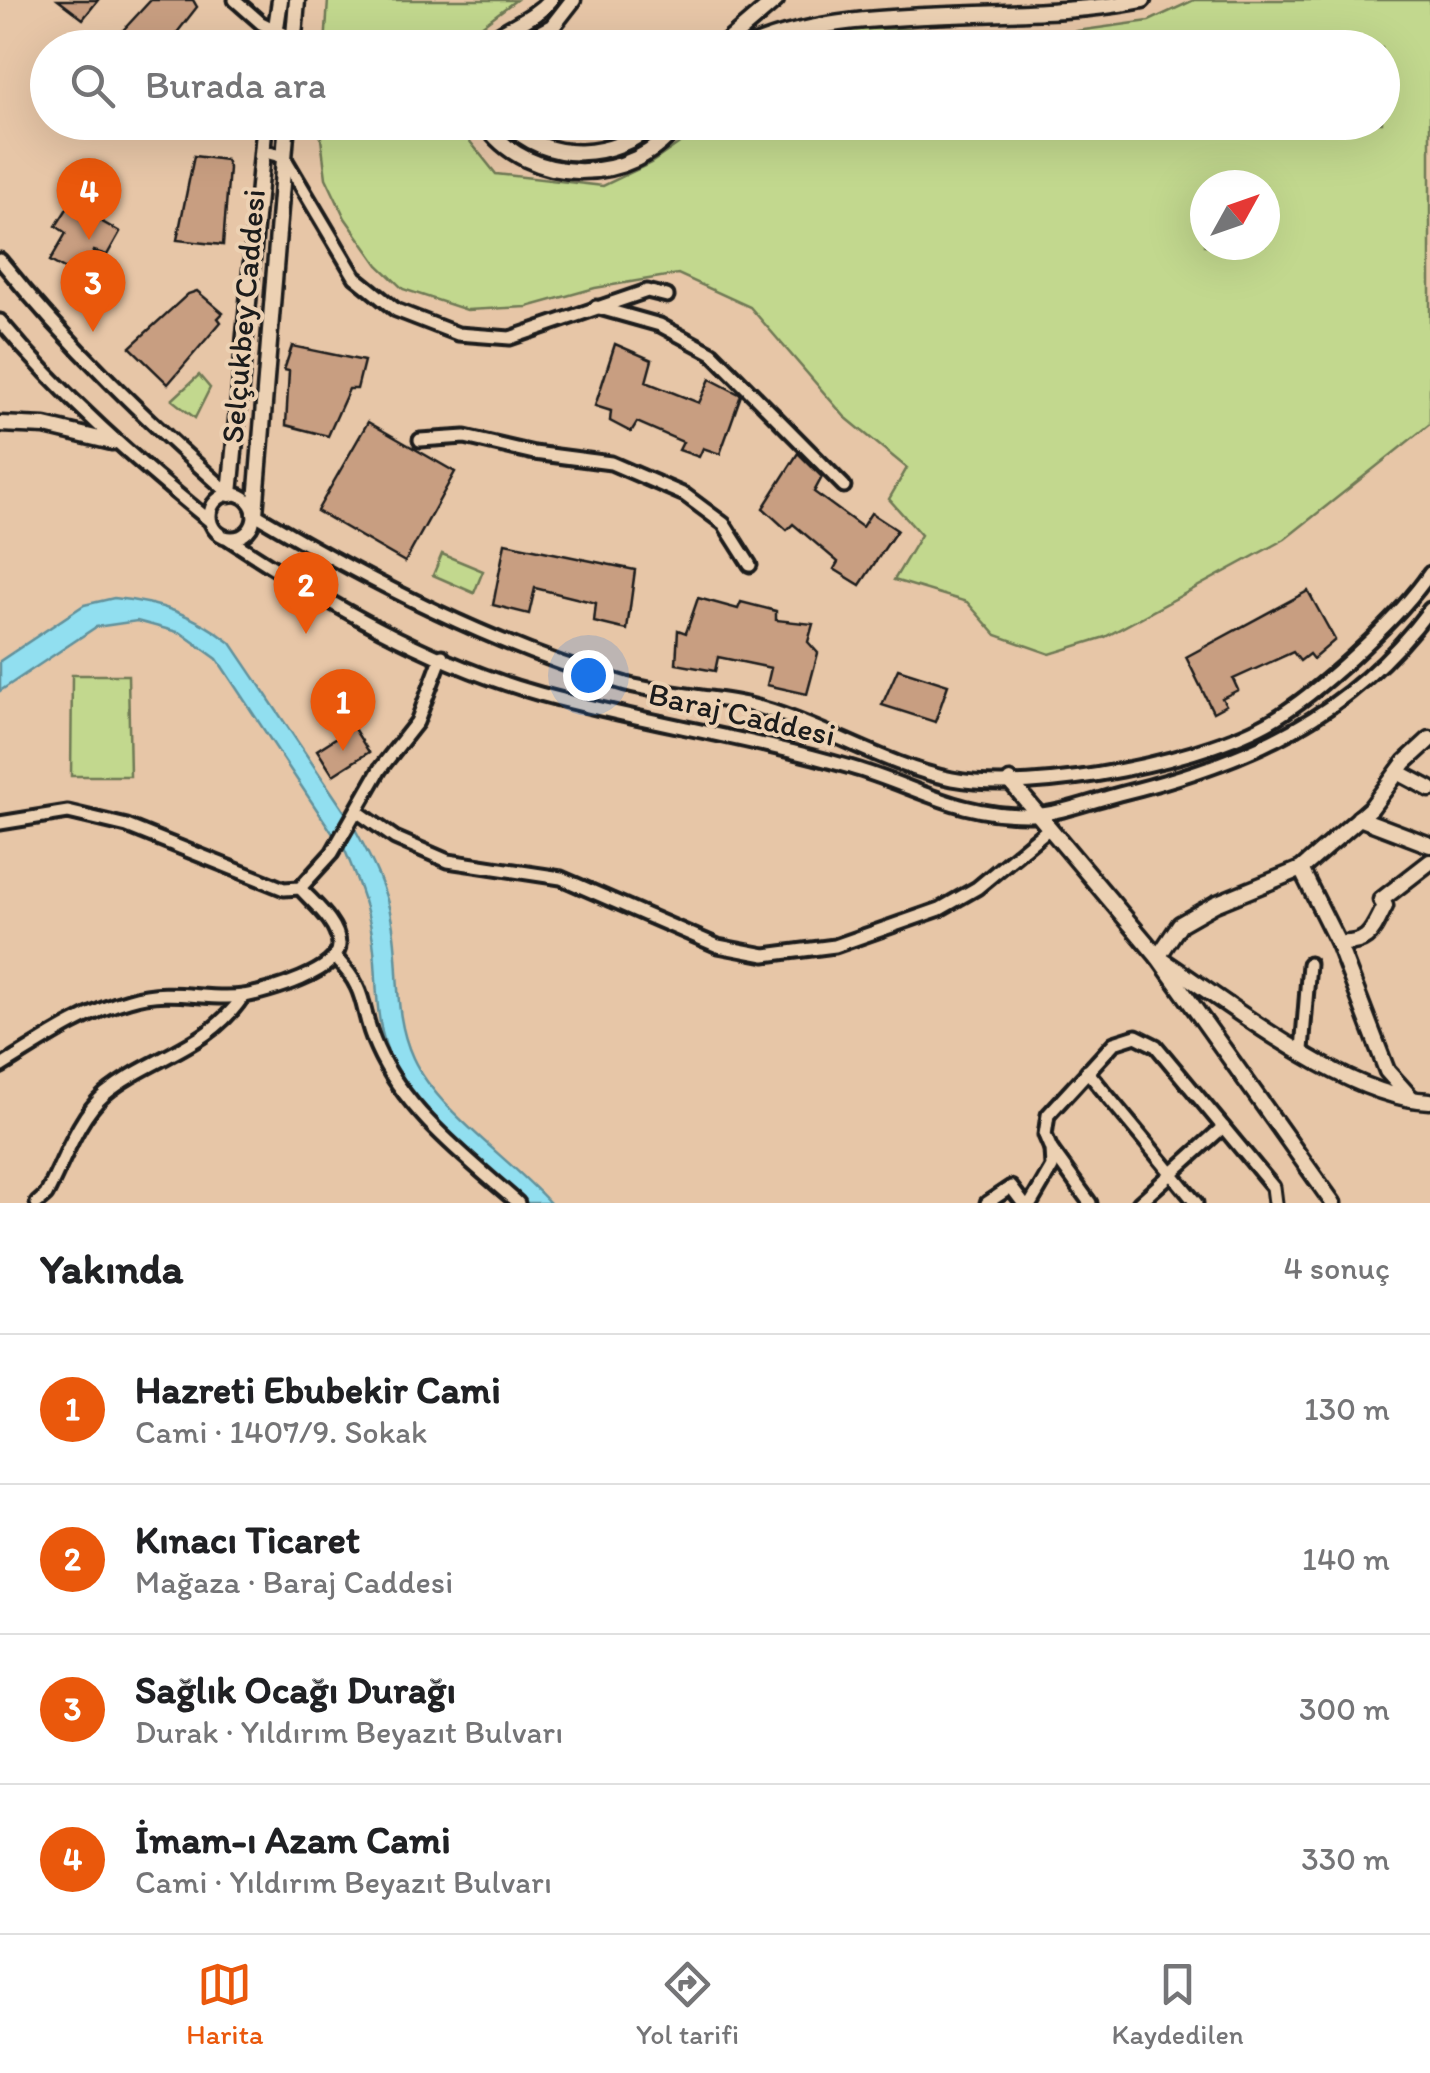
<!DOCTYPE html>
<html lang="tr">
<head>
<meta charset="utf-8">
<style>
  :root { --surface:#fff; --page:#f6f6f6; --text:#202124; --muted:#757577; --line:#e0e0e0; --accent:#ea580c }
  body { margin:0; font-family:Itim,sans-serif; background:var(--page); color:var(--text) }
  .compass { position:absolute; left:1190px; top:170px; width:90px; height:90px; border-radius:50%; background:var(--surface); box-shadow:0 10px 40px #0002; rotate:50deg }
  .you { position:absolute; left:588px; top:675px; width:35px; height:35px; margin:-25px; border:8px solid #fff; border-radius:50%; background:#1a73e8; box-shadow:0 0 0 15px #1a73e833 }
  .badge { display:grid; place-items:center; width:65px; height:65px; border-radius:50%; background:var(--accent); color:#fff; font-size:32px; font-weight:700 }
  .pin { position:absolute; translate:-50% -82px; filter:drop-shadow(0 2px 5px #0008) }
  .pin::after { content:''; position:absolute; top:52px; width:35px; height:30px; background:inherit; clip-path:polygon(0 0,100% 0,50% 100%) }
  .list { margin:0; padding:0; list-style:none }
  h2 { display:flex; justify-content:space-between; align-items:center; height:130px; margin:0; padding:0 40px; font-size:42px }
  h2 small { font-size:32px; font-weight:400; color:var(--muted) }
  .list li { display:grid; grid-template-columns:65px 1fr auto; gap:30px; align-items:center; box-sizing:border-box; height:150px; padding:0 40px; border-top:2px solid var(--line) }
  .list b { display:block; font-size:38px; white-space:nowrap }
  .list p { margin:0; font-size:32px; white-space:nowrap; color:var(--muted) }
  .list em { font-size:32px; font-style:normal; color:var(--muted) }
  .icon { flex:none; width:55px; height:55px; fill:none; stroke:currentColor; stroke-width:2; stroke-linecap:round; stroke-linejoin:round }
  .map { position:relative; flex:none; width:1430px; height:1203px; overflow:hidden }
  .search { position:absolute; background:var(--surface); box-shadow:0 10px 40px #0002; left:30px; right:30px; top:30px; height:110px; display:flex; align-items:center; gap:25px; box-sizing:border-box; padding:0 35px; border-radius:55px; color:var(--muted); font-size:38px }
  .sheet { height:730px; background:var(--surface) }
  nav { display:flex; justify-content:space-around; align-items:center; box-sizing:border-box; height:140px; border-top:2px solid var(--line); background:var(--surface); font-size:28px; color:var(--muted) }
  nav a { display:grid; justify-items:center; gap:5px }
  nav .on { color:var(--accent) }
  .map>svg:first-child { display:block }
</style>
</head>
<body>
<div class="map">
<svg width="1430" height="1203" viewBox="0 0 1430 1203">
  <rect width="100%" height="100%" fill="#e7c6a7"/>
  <filter id="ink" filterUnits="userSpaceOnUse"><feTurbulence type="fractalNoise" baseFrequency=".01" numOctaves="2"/><feDisplacementMap in="SourceGraphic" scale="20" xChannelSelector="R" yChannelSelector="G"/><feConvolveMatrix kernelMatrix="1 2 1 2 8 2 1 2 1" color-interpolation-filters="sRGB"/></filter>
  <g filter="url(#ink)">
    <g fill="#c2d88e" stroke="#6f7a55" stroke-width="2.5" fill-rule="evenodd">
      <path d="M328 0H516L453 47H325Z"/>
      <path d="M1194 0H1430V424L1285 539 1105 637 1050 654 996 635 967 602 894 580 921 535 889 499 907 468 845 417 750 307 678 274 595 288 527 307 467 310 403 289 378 265 345 218 326 178 319 123H460L464 134 496 174 603 186 651 163 708 123 1382 122V48L802 47 838 28 960 30 1026 38 1149 21ZM1205 185H1265V245H1205Z"/>
      <path d="M199 375 210 388 195 418 172 400Z"/>
      <path d="M442 554 483 571 474 593 433 575Z"/>
      <path d="M72 675H128L130 776H71Z"/>
    </g>
    <g fill="#91dff0" stroke="#62919b" stroke-width="2.5">
      <path d="M114 598C159 602 195 615 231 643L347 815 333 834 217 659 181 633 137 621 96 627 0 691V661L84 605Z"/>
      <path d="M355 829C371 858 387 889 392 922 401 969 392 1012 413 1058 438 1112 510 1158 550 1203H523C481 1157 422 1119 393 1063 374 1025 378 990 374 950 371 914 358 881 344 848Z"/>
    </g>
    <g fill="#c89e81" stroke="#1c1c1c" stroke-width="2.5">
      <path d="M58 0H98L83 19Z"/>
      <path d="M151 0H193L197 7 165 48H124L114 40Z"/>
      <path d="M194 156 226 160 229 168 223 245 177 240Z"/>
      <path d="M70 204 120 232 107 255 94 251 82 279 50 261 66 233 56 226Z"/>
      <path d="M197 291 223 313 218 318 221 322 168 384 130 347 188 294Z"/>
      <path d="M615 344 652 360 646 382 699 403 710 379 741 395 720 454 703 448 699 457 679 450 683 442 637 422 631 432 610 421 611 411 595 406Z"/>
      <path d="M292 346 364 361 357 389H349L328 436 286 425 289 371 284 370Z"/>
      <path d="M368 422 455 472 405 562 317 511Z"/>
      <path d="M798 453 822 477 814 492 862 527 871 513 897 530 860 585 834 569 838 562 793 524 787 530 763 508Z"/>
      <path d="M505 543 635 570 627 630 594 622 596 603 535 588 529 614 493 605Z"/>
      <path d="M1308 591 1335 640 1313 659 1309 654 1300 661 1293 652 1233 679 1238 690 1222 698 1226 705 1213 712 1186 657Z"/>
      <path d="M698 598 738 609 741 602 776 611V620L813 624 808 642 818 653 807 694 767 685 771 668 718 657 715 671 676 664 678 630 686 633Z"/>
      <path d="M898 669 948 685 935 722 882 705Z"/>
      <path d="M353 727 369 752 333 775 317 750Z"/>
    </g>
    <g fill="none" stroke-linecap="round" stroke-linejoin="round">
      <defs>
        <g id="minor">
          <path d="M235 0 261 23 294 39"/>
          <path d="M262 151 284 157 355 277 396 310 458 334 510 338 647 291 667 296"/>
          <path d="M0 260C70 347 147 420 230 494"/>
          <path d="M596 307 660 325 712 353 844 486"/>
          <path d="M0 321C63 397 134 459 210 521"/>
          <path d="M420 440 465 437 534 453 611 463 685 495 724 524 750 565"/>
          <circle cx="232" cy="516" r="22"/>
          <path d="M255 514C370 582 496 647 626 684 665 694 706 696 746 704 816 720 881 765 952 779 1034 795 1213 761 1282 714 1326 685 1401 616 1430 573"/>
          <path d="M229 539C325 602 428 663 540 694 642 722 748 737 850 767 917 786 955 816 1031 815 1059 814 1092 801 1119 794 1249 762 1348 718 1430 609"/>
          <path d="M358 812 395 838 448 861 561 878 718 946 765 955 835 946 940 909 977 888 1047 830"/>
          <path d="M0 823 68 812 127 826 284 889 300 888 332 853 380 769 417 722 442 656"/>
          <path d="M336 958C371 995 358 1007 377 1048 405 1111 467 1158 518 1203"/>
          <path d="M1302 1050 1309 964"/>
          <path d="M0 1067C41 1042 82 1013 129 1000 173 987 204 1001 244 996 267 992 341 971 339 944 338 922 313 903 300 888"/>
          <path d="M1087 1071 1196 1203"/>
          <path d="M37 1203 46 1195C63 1164 77 1118 105 1094 150 1057 209 1048 243 996"/>
          <path d="M987 1203 1011 1187 1023 1203"/>
          <path d="M1031 1203 1052 1167 1051 1149"/>
          <path d="M1090 1203 1051 1149 1045 1135 1048 1115 1114 1043 1136 1036 1156 1046 1273 1187 1275 1203"/>
          <path d="M1139 1203 1223 1127"/>
        </g>
        <g id="tertiary">
          <path d="M273 48 280 0"/>
          <path d="M293 48 297 0"/>
          <path d="M483 48C503 27 531 22 550 0"/>
          <path d="M513 48 552 27 573 0"/>
          <path d="M720 48 776 0"/>
          <path d="M747 48C847 0 1023 25 1143 0"/>
          <path d="M484 122C526 188 636 187 679 122"/>
          <path d="M507 122C547 165 615 160 656 122"/>
          <path d="M0 424 45 426 112 442"/>
          <path d="M230 494 265 122"/>
          <path d="M255 514 287 122"/>
          <path d="M1430 739 1405 762 1371 808 1301 869 1215 904 1180 924 1158 957C1230 1004 1345 1098 1430 1101"/>
          <path d="M1398 772 1430 789"/>
          <path d="M1010 781 1158 957 1333 1203"/>
          <path d="M1359 818 1430 845"/>
          <path d="M1301 869 1338 943C1370 945 1372 931 1385 906L1381 900 1430 862"/>
          <path d="M1338 943 1387 1071 1412 1099"/>
        </g>
      </defs>
      <use href="#minor" stroke="#1c1c1c" stroke-width="19"/>
      <use href="#tertiary" stroke="#1c1c1c" stroke-width="21"/>
      <use href="#minor" stroke="#ecd1b3" stroke-width="11"/>
      <use href="#tertiary" stroke="#ecd1b3" stroke-width="14"/>
    </g>
  </g>
  <g text-anchor="middle" dominant-baseline="central" stroke-width="8" stroke-linejoin="round" paint-order="stroke">
    <g font-size="32" fill="#1c1c1c" stroke="#ecd1b3">
      <text transform="translate(243 316) rotate(-85)">Selçukbey Caddesi</text>
      <text transform="translate(742 714) rotate(13)">Baraj Caddesi</text>
    </g>
  </g>
</svg>
<svg class="compass" viewBox="-18 -18 36 36"><path d="M0-13l5 13h-10z" fill="#e53935"/><path d="M0 13l5-13h-10z" fill="#757577"/></svg>
<div class="you"></div>
<div class="pin badge" style="left:343px;top:751px">1</div>
<div class="pin badge" style="left:306px;top:634px">2</div>
<div class="pin badge" style="left:93px;top:332px">3</div>
<div class="pin badge" style="left:89px;top:240px">4</div>
<div class="search"><svg class="icon" aria-label="search" viewBox="0 0 24 24"><circle cx="10" cy="10" r="6"/><path d="M15 15l6 6"/></svg>Burada ara</div>
</div>
<section class="sheet">
<h2>Yakında<small>4 sonuç</small></h2>
<ul class="list">
<li><span class="badge">1</span><div><b>Hazreti Ebubekir Cami</b><p>Cami · 1407/9. Sokak</p></div><em>130 m</em></li>
<li><span class="badge">2</span><div><b>Kınacı Ticaret</b><p>Mağaza · Baraj Caddesi</p></div><em>140 m</em></li>
<li><span class="badge">3</span><div><b>Sağlık Ocağı Durağı</b><p>Durak · Yıldırım Beyazıt Bulvarı</p></div><em>300 m</em></li>
<li><span class="badge">4</span><div><b>İmam-ı Azam Cami</b><p>Cami · Yıldırım Beyazıt Bulvarı</p></div><em>330 m</em></li>
</ul>
</section>
<nav>
<a class="on"><svg class="icon" aria-label="map" viewBox="0 0 24 24"><path d="M3 6l6-2 6 2 6-2v14l-6 2-6-2-6 2zM9 4v14M15 6v14"/></svg>Harita</a>
<a><svg class="icon" aria-label="directions" viewBox="0 0 24 24"><path d="M12 3l9 9-9 9-9-9zM9 14v-3h6M13 9l2 2-2 2"/></svg>Yol tarifi</a>
<a><svg class="icon" aria-label="saved" viewBox="0 0 24 24"><path d="M7 4h10v16l-5-4-5 4z"/></svg>Kaydedilen</a>
</nav>
</body>
</html>
